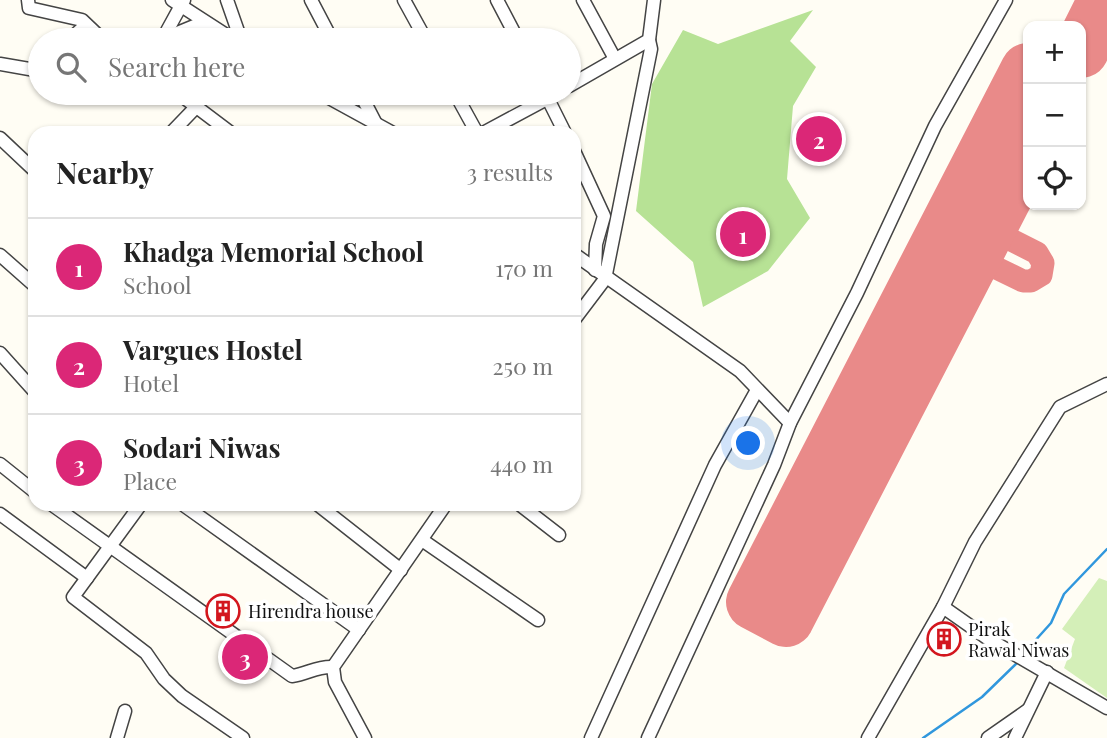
<!DOCTYPE html>
<html lang="en">
<head>
<meta charset="utf-8">
<style>
  :root { --surface:#fff; --page:#f6f6f6; --text:#222; --muted:#767676; --line:#e0e0e0; --accent:#db2777 }
  body { margin:0; font-family:"Playfair Display",serif; background:var(--page); color:var(--text) }
  .controls { position:absolute; right:21px; top:21px; display:grid; overflow:hidden; border-radius:14px; box-shadow:0 2px 5px #0004 }
  .controls button { width:63px; height:63px; display:grid; place-items:center; padding:0; border:0; border-bottom:2px solid var(--line); background:var(--surface); color:var(--text); font:35px sans-serif }
  .you { position:absolute; left:749px; top:444px; width:24px; height:24px; margin:-18px; border:5px solid #fff; border-radius:50%; background:#1a73e8; box-shadow:0 0 0 10px #1a73e833 }
  .badge { display:grid; place-items:center; width:46px; height:46px; border-radius:50%; background:var(--accent); color:#fff; font-size:23px; font-weight:700 }
  .pin { position:absolute; translate:-50% -50%; border:4px solid #fff; box-shadow:0 2px 7px #0006 }
  .list { margin:0; padding:0; list-style:none }
  h2 { display:flex; justify-content:space-between; align-items:center; height:91px; margin:0; padding:0 28px; font-size:30px }
  h2 small { font-size:23px; font-weight:400; color:var(--muted) }
  .list li { display:grid; grid-template-columns:46px 1fr auto; gap:21px; align-items:center; box-sizing:border-box; height:98px; padding:0 28px; border-top:2px solid var(--line) }
  .list b { display:block; font-size:26px; white-space:nowrap }
  .list p { margin:0; font-size:23px; white-space:nowrap; color:var(--muted) }
  .list em { font-size:23px; font-style:normal; color:var(--muted) }
  .icon { flex:none; width:38px; height:38px; fill:none; stroke:currentColor; stroke-width:2; stroke-linecap:round; stroke-linejoin:round }
  .map { position:relative; flex:none; width:1107px; height:738px; overflow:hidden }
  .search { position:absolute; background:var(--surface); box-shadow:0 2px 5px #0004; left:28px; top:28px; width:553px; height:77px; display:flex; align-items:center; gap:18px; box-sizing:border-box; padding:0 24px; border-radius:38px; color:var(--muted); font-size:26px }
  .panel { position:absolute; background:var(--surface); box-shadow:0 2px 5px #0004; left:28px; top:126px; width:553px; height:385px; border-radius:21px }
  .map>svg:first-child { display:block }
</style>
</head>
<body>
<div class="map">
<svg width="1107" height="738" viewBox="0 0 1107 738">
  <rect width="100%" height="100%" fill="#fffdf4"/>
  <path fill="#d4efb8" d="M1099 578 1107 581V698L1064 668 1075 639 1062 629Z"/>
  <path fill="#b7e295" d="M813 10 790 41 816 67 793 106 787 179 810 218 768 271 703 307 693 262 636 211 652 84 683 30 718 44Z"/>
  <g fill="none" stroke-linecap="round" stroke-linejoin="round">
    <g stroke="#3097dd" stroke-width="2.5">
      <path d="M1024 653 1051 623 1064 594 1107 549"/>
      <path d="M923 738 982 697 1018 662"/>
    </g>
    <path stroke="#e98a89" stroke-width="23" d="M957 249 1023 281H1031L1041 275 1043 263 1037 253 972 220"/>
    <g stroke="#e98a89" stroke-width="56">
      <path d="M1081 50 1106 0"/>
      <path d="M1028 71 754 602 786 619 1028 151"/>
    </g>
    <defs>
      <g id="minor">
        <path d="M28 0 29 8 82 20 103 40"/>
        <path d="M172 0 234 40"/>
        <path d="M227 0 241 40"/>
        <path d="M311 0 332 40"/>
        <path d="M404 0 426 40"/>
        <path d="M497 0 518 40"/>
        <path d="M583 0 615 59"/>
        <path d="M170 36 204 22"/>
        <path d="M69 40 86 25"/>
        <path d="M165 40 170 36 167 31 184 0"/>
        <path d="M0 64 35 70 40 65"/>
        <path d="M569 86 649 40 654 0"/>
        <path d="M178 93 231 133"/>
        <path d="M320 93 393 133"/>
        <path d="M360 93 375 122"/>
        <path d="M455 93 477 133"/>
        <path d="M545 93 565 133"/>
        <path d="M171 133 198 105"/>
        <path d="M483 133 558 93"/>
        <path d="M0 138 35 171"/>
        <path d="M574 151 604 216 596 244 595 270"/>
        <path d="M574 254 740 371 790 423"/>
        <path d="M0 255 35 286"/>
        <path d="M574 320 605 279 651 49 649 40"/>
        <path d="M0 353 35 392"/>
        <path d="M0 464 35 492"/>
        <path d="M51 504 292 676C308 674 316 666 333 667"/>
        <path d="M141 504 73 597 146 653 164 679 182 696 243 738"/>
        <path d="M182 504 359 630"/>
        <path d="M317 504 401 570"/>
        <path d="M519 504 559 535"/>
        <path d="M0 514 87 578"/>
        <path d="M422 540 538 620"/>
        <path d="M943 607 990 640 1107 708"/>
        <path d="M117 738 125 711"/>
        <path d="M365 738 335 682 333 667 446 504"/>
        <path d="M591 738 715 465 757 390"/>
        <path d="M648 738 774 465 790 423 857 293 935 126 1006 0"/>
        <path d="M868 738 943 607 975 542 1060 407 1107 384"/>
        <path d="M988 738 1028 710"/>
        <path d="M1015 738 1047 672"/>
      </g>
    </defs>
    <use href="#minor" stroke="#444" stroke-width="15"/>
    <use href="#minor" stroke="#fff" stroke-width="12"/>
  </g>
  <defs>
    <symbol id="building-ring" viewBox="-11 -11 22 22"><circle r="9.5" fill="#fff" stroke="#d3161e" stroke-width="1.5"/><path d="M-4-6H4V6H1V3H-1V6H-4ZM-2.5-4.3h1.7v1.8h-1.7ZM.8-4.3h1.7v1.8H.8ZM-2.5-1h1.7V.8h-1.7ZM.8-1h1.7V.8H.8Z" fill="#d3161e"/></symbol>
  </defs>
  <g fill-rule="evenodd">
    <use href="#building-ring" x="204" y="592" width="38" height="38"/>
    <use href="#building-ring" x="925" y="620" width="38" height="38"/>
  </g>
  <g text-anchor="middle" dominant-baseline="central" stroke-width="7" stroke-linejoin="round" paint-order="stroke">
    <g font-size="18" fill="#111" stroke="#fff" text-anchor="start">
      <text x="248" y="611">Hirendra house</text>
      <text x="968" y="629">Pirak<tspan x="968" dy="21">Rawal Niwas</tspan></text>
    </g>
  </g>
</svg>
<div class="controls">
<button>+</button>
<button>−</button>
<button><svg class="icon" aria-label="locate" viewBox="0 0 24 24"><circle cx="12" cy="12" r="6"/><path d="M12 2v4M12 18v4M2 12h4M18 12h4"/></svg></button>
</div>
<div class="you"></div>
<div class="pin badge" style="left:743px;top:234px">1</div>
<div class="pin badge" style="left:819px;top:139px">2</div>
<div class="pin badge" style="left:245px;top:657px">3</div>
<div class="search"><svg class="icon" aria-label="search" viewBox="0 0 24 24"><circle cx="10" cy="10" r="6"/><path d="M15 15l6 6"/></svg>Search here</div>
<section class="panel">
<h2>Nearby<small>3 results</small></h2>
<ul class="list">
<li><span class="badge">1</span><div><b>Khadga Memorial School</b><p>School</p></div><em>170 m</em></li>
<li><span class="badge">2</span><div><b>Vargues Hostel</b><p>Hotel</p></div><em>250 m</em></li>
<li><span class="badge">3</span><div><b>Sodari Niwas</b><p>Place</p></div><em>440 m</em></li>
</ul>
</section>
</div>
</body>
</html>
